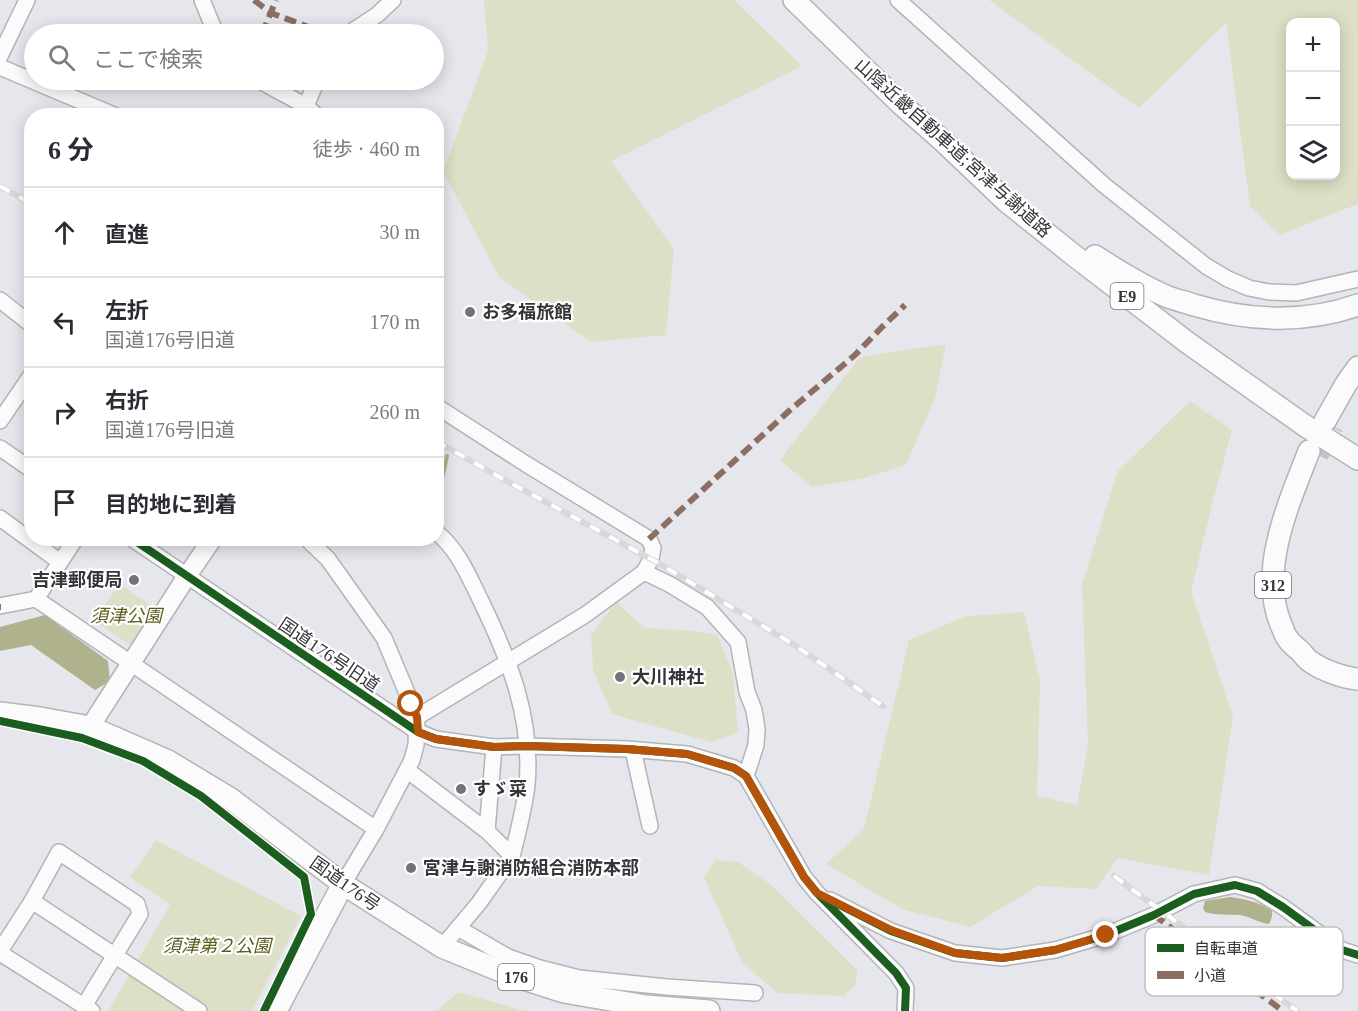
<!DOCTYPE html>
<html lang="ja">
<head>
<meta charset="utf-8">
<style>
  :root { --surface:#fff; --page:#f7f7f7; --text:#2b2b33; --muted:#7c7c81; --line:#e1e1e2 }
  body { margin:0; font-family:"Times New Roman","Noto Sans JP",serif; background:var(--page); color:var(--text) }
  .controls { position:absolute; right:18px; top:18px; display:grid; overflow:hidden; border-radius:12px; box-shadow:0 3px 15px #0003 }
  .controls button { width:54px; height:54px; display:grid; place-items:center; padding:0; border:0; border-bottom:2px solid var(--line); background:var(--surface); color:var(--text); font:30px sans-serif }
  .stop { position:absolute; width:18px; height:18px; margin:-14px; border:4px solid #b45309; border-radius:50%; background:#fff }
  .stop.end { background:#b45309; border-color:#fff; box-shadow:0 2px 6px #0008 }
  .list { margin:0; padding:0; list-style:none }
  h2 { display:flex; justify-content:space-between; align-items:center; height:78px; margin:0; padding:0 24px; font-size:26px }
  h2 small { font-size:20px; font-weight:400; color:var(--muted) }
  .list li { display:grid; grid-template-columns:39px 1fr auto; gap:18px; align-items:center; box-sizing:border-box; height:90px; padding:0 24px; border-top:2px solid var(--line) }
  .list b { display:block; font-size:22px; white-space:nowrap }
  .list p { margin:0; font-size:20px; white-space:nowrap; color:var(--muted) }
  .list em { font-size:20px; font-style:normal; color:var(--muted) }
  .icon { flex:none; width:33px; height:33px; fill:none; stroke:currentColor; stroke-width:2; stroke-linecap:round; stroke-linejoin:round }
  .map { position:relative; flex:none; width:1358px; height:1011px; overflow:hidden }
  .search { position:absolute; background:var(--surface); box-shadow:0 3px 15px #0003; left:24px; top:24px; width:420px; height:66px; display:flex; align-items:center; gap:15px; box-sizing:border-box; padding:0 21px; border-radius:33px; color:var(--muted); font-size:22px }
  .panel { position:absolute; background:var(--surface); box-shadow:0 3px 15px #0003; left:24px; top:108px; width:420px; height:438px; border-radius:24px }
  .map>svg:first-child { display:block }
</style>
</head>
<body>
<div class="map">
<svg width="1358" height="1011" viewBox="0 0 1358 1011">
  <rect width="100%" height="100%" fill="#e6e7ed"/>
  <g fill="#dde0c6" fill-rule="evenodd">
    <path d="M484 0H734L802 66 611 161 674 249 666 335 591 342 499 277 443 171 488 51Z"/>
    <path d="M989 0H1358V204L1280 235 1250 206 1226 23 1139 108ZM1290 22H1336V176H1290Z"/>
    <path d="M946 344 935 398 906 465 861 479 812 487 780 460 860 357Z"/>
    <path d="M1190 401 1232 430 1215 493 1191 592 1233 717 1209 875 1118 858 1096 889 1038 886 970 927 902 909 826 864 864 829 909 640 967 616 1024 612 1040 680 1037 796 1077 805 1088 744 1082 584 1118 471Z"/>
    <path d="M120 584 159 612 136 649 93 620Z"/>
    <path d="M616 602 644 628 697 631 717 635 733 673 738 733 711 742 612 714 593 670 591 635Z"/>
    <path d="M156 840 301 916 252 1011H108L170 905 130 877Z"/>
    <path d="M715 860 738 862 770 884 858 971 855 985 844 996 777 993 742 962 704 877Z"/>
    <path d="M458 992 525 1011H437Z"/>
  </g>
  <g fill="#b0b28d">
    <path d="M45 615 108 661 110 681 95 690 31 645 0 651V627Z"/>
    <path d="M1230 897C1245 899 1260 902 1272 911V917L1269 924C1259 923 1251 917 1240 915 1227 914 1219 916 1205 912L1203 908 1205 901Z"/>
  </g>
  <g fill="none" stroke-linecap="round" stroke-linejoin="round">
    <path stroke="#b0b28d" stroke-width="4" d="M436 488C444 478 444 468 447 456"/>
    <path stroke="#c2c3c9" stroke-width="21" stroke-dasharray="21 10" stroke-linecap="butt" d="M1318 455 1333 426"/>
    <defs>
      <g id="minor">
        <path d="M202 0 216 34"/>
        <path d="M898 0 1104 185 1206 266 1228 279 1249 288 1269 292 1296 293 1358 279"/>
        <path d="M348 34 377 15 393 0"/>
        <path d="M0 56 27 0"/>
        <path d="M0 67 116 116"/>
        <path d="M258 80 306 106 317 116"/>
        <path d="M299 116 306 106 317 80"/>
        <path d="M0 300 32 325"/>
        <path d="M0 421 32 374"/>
        <path d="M0 448 32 470"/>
        <path d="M0 518 60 562"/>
        <path d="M131 538 418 732 436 739 494 747 527 746 627 749 687 754 734 768 746 776 804 877 817 893 896 973 906 988 905 1011"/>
        <path d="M306 538 328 559 384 638 417 717 416 745 412 760 376 829 343 884"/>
        <path d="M644 572 669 584 707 607 738 642 747 692 754 710 757 729 756 745 746 776"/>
        <path d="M36 599 376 829"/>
        <path d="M0 606 36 599 76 538"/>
        <path d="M417 717 585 615 644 572 651 559 653 548 649 539 526 464 436 406"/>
        <path d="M633 750 650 826"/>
        <path d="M407 770 487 831 512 856C518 833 524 809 527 785 533 718 509 659 481 601 469 577 458 549 436 532"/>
        <path d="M487 831 494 747"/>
        <path d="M830 900 891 931 955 953 1002 958 1055 950 1106 935 1154 915 1194 894 1235 885 1257 891 1283 907 1342 950 1358 955"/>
        <path d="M32 901 199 1011"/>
        <path d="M458 928 508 957 540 968 579 978 667 987 755 993"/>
        <path d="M442 947 479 903 512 856"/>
        <path d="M0 951 32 901 59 852 137 904 140 914 84 1006"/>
        <path d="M0 953 92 1011"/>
      </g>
      <path id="major" d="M90 727 187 576 213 538"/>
      <g id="highway">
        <path d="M794 0 901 104 944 142 1006 201 1076 257 1188 343 1304 425 1358 459"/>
        <path d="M1095 256C1118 271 1142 286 1168 297 1176 300 1185 302 1194 305 1248 321 1304 324 1358 305"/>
        <path d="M1325 421 1346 384 1358 367"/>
        <path d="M1309 451C1289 503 1257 572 1282 627 1284 631 1285 636 1288 639 1291 644 1297 648 1301 652 1304 655 1307 660 1311 662 1322 670 1344 678 1358 679"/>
        <path d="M0 713 40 718 90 727 168 761 231 799 343 884 442 947 508 974 564 992 646 1006 709 1011"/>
        <path d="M276 1011 343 884"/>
      </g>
    </defs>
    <use href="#minor" stroke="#b3b4b8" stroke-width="18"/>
    <use href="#major" stroke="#b3b4b8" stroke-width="21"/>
    <use href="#highway" stroke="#b3b4b8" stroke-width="24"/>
    <use href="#minor" stroke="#fbfbfc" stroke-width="15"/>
    <use href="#major" stroke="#fbfbfc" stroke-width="18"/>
    <use href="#highway" stroke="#fbfbfc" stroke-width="21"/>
    <defs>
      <g id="rail">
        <path d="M0 186 32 204"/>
        <path d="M436 441 494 474 660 564 796 646 883 706"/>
        <path d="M1114 876 1297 1011"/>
      </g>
    </defs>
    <use href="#rail" stroke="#d7d8d9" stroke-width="6"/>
    <use href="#rail" stroke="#fff" stroke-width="4" stroke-dasharray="11" stroke-linecap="butt"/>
    <g stroke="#8d6e63" stroke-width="6" stroke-dasharray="12 6" stroke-linecap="butt">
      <path d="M254 0 271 13 306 26 317 34"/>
      <path d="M262 34 276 0"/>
      <path d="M649 539 789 411 855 355 882 327 905 305"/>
      <path d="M0 607H1"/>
      <path d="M1154 915 1283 1011"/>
    </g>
    <defs>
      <g id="cycleway">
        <path d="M131 538 418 732 436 739 494 747 527 746 627 749 687 754 734 768 746 776 804 877 817 893 896 973 906 988 905 1011"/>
        <path d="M0 721 82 738 143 761 201 796 304 877 311 914 264 1011"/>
        <path d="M830 900 891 931 955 953 1002 958 1055 950 1106 935 1154 915 1194 894 1235 885 1257 891 1283 907 1342 950 1358 955"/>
      </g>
    </defs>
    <use href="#cycleway" stroke="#fff" stroke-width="11"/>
    <use href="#cycleway" stroke="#1b5e20" stroke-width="8"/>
  </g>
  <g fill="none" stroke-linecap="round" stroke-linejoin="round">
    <path stroke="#b45309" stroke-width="8" d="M411 704 417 717 418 732 436 739 494 747 527 746 627 749 687 754 734 768 746 776 804 877 817 893 891 930 955 953 1002 958 1055 950 1106 935"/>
  </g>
  <g fill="#727378" stroke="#fff" stroke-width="2">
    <circle cx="470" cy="312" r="6"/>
    <circle cx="134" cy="580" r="6"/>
    <circle cx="620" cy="677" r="6"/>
    <circle cx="461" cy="789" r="6"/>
    <circle cx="411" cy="868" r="6"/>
  </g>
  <g text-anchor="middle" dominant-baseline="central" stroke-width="4.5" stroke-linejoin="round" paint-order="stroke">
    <g fill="#fff" stroke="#717274" stroke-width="1.5">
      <rect x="1110.5" y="283" width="33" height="26" rx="4.5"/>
      <rect x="1255" y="572" width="36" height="26" rx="4.5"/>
      <rect x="498" y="964" width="36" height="26" rx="4.5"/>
    </g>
    <g font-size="16" font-weight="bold" fill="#343539">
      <text x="1127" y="296">E9</text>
      <text x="1273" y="585">312</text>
      <text x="516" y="977">176</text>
    </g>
    <g font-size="18" fill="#343539" stroke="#fff">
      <text transform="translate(953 148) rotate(42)">山陰近畿自動車道;宮津与謝道路</text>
      <text transform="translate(329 655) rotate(34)">国道176号旧道</text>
      <text transform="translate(345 884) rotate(35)">国道176号</text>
    </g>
    <g font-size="18" font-weight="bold" fill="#343539" stroke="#fff" text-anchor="start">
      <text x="482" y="312">お多福旅館</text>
      <text x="122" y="580" text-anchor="end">吉津郵便局</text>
      <text x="632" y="677">大川神社</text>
      <text x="473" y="789">すゞ菜</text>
      <text x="423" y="868">宮津与謝消防組合消防本部</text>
    </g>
    <g font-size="18" font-style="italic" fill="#5a5c1c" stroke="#fff">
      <text x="126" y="616">須津公園</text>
      <text x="217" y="946">須津第２公園</text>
    </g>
  </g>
  <rect x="1145" y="927" width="198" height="69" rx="9" fill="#fff" stroke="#c2c2c4" stroke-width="1.5"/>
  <rect x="1157" y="944" width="27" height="8" fill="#1b5e20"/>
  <rect x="1157" y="971" width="27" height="8" fill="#8d6e63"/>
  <g font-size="16" fill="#343539">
    <text x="1194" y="954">自転車道</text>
    <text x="1194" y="981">小道</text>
  </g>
</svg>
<div class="controls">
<button>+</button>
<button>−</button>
<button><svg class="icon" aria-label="layers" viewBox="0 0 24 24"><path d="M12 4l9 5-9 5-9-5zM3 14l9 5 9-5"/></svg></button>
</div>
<div class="stop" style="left:411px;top:704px"></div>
<div class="stop end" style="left:1106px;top:935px"></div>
<div class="search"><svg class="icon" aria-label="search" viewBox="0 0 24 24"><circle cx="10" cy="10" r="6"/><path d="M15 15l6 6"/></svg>ここで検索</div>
<section class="panel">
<h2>6 分<small>徒歩 · 460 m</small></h2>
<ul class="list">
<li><svg class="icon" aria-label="ahead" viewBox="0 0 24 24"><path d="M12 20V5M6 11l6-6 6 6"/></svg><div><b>直進</b></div><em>30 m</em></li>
<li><svg class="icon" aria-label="left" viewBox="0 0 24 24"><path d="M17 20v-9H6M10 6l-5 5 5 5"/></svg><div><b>左折</b><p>国道176号旧道</p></div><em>170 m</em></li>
<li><svg class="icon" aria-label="right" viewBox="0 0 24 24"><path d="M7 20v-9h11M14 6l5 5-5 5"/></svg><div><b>右折</b><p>国道176号旧道</p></div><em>260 m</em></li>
<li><svg class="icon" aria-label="arrive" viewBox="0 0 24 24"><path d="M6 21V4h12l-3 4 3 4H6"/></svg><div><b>目的地に到着</b></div></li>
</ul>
</section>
</div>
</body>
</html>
